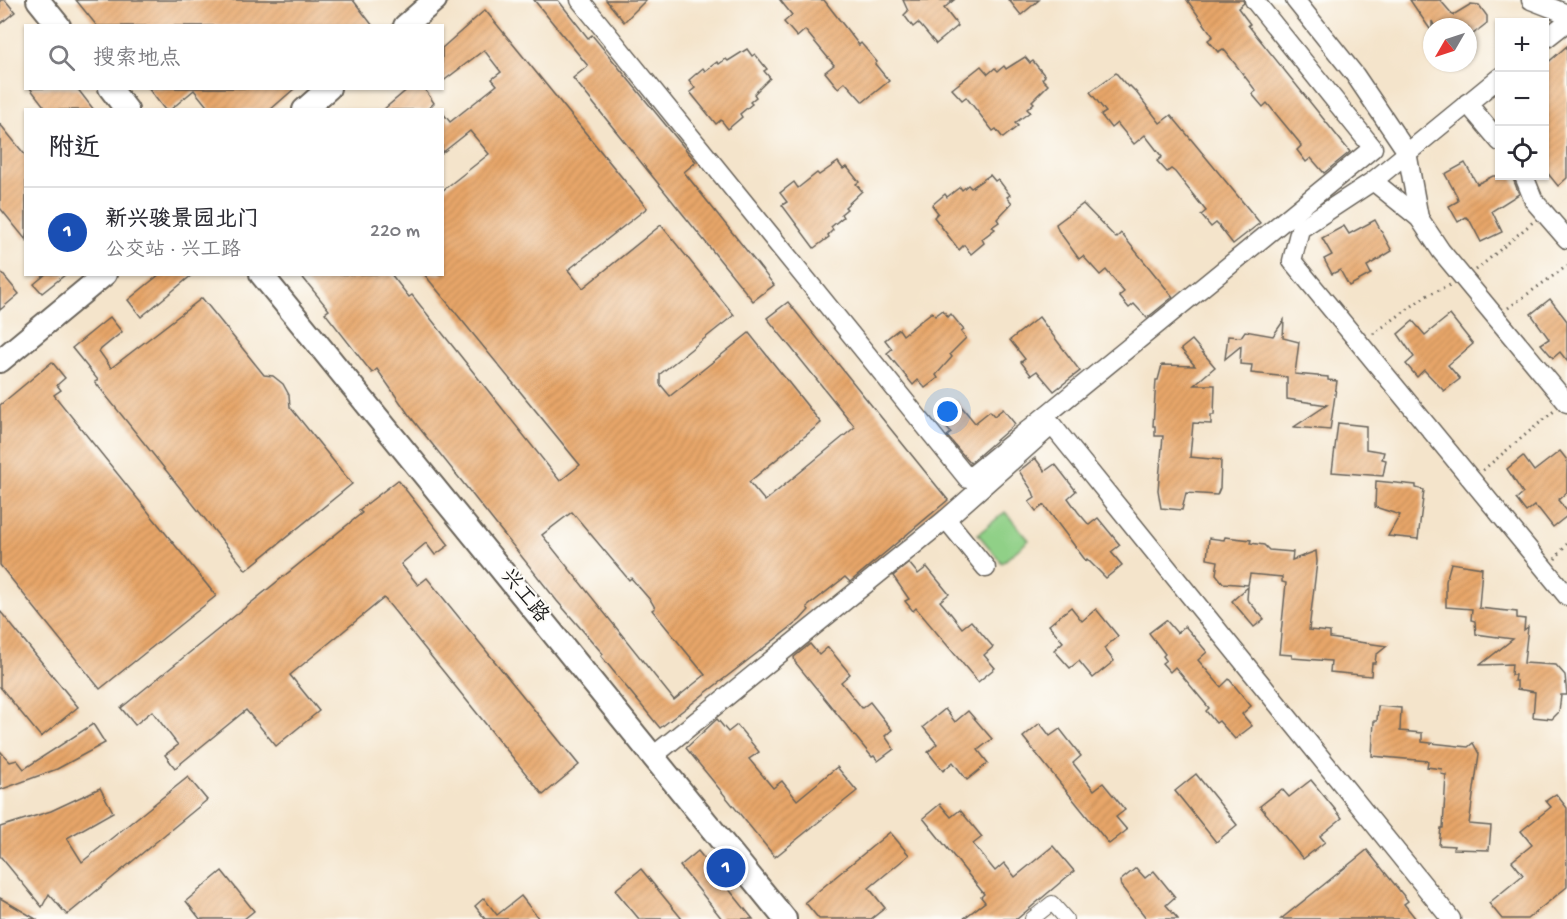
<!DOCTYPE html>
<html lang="zh">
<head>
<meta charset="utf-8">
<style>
  :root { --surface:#fff; --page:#f7f7f7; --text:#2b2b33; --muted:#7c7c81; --line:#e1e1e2; --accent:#1a73e8 }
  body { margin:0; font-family:"Gochi Hand","LXGW WenKai TC",sans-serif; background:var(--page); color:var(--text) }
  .controls { position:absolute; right:18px; top:18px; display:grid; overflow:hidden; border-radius:0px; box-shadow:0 2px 4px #0004 }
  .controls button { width:54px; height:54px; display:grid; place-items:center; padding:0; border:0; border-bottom:2px solid var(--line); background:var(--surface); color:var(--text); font:30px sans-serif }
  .compass { position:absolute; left:1423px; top:18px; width:54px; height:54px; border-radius:50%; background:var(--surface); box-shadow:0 2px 4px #0004; rotate:231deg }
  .you { position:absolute; left:948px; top:412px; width:21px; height:21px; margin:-15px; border:4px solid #fff; border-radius:50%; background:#1a73e8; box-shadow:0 0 0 9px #1a73e833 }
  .badge { display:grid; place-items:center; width:39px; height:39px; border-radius:50%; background:var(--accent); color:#fff; font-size:20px; font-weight:700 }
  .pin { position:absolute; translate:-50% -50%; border:3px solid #fff; box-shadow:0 2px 6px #0006 }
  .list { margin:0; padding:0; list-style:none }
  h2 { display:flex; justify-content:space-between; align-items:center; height:78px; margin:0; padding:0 24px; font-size:26px }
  h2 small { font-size:20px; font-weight:400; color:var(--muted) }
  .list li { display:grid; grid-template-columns:39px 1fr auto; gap:18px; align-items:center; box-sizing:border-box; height:90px; padding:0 24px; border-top:2px solid var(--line) }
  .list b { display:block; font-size:22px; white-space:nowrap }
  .list p { margin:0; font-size:20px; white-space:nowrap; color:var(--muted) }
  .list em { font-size:20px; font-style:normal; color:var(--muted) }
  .icon { flex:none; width:33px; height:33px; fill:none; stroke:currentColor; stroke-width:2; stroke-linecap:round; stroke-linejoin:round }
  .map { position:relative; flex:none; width:1567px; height:919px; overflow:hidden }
  .search { position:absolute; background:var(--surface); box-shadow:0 2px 4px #0004; left:24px; top:24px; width:420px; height:66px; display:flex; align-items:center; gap:15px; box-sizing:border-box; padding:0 21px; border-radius:0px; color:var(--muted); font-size:22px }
  .panel { position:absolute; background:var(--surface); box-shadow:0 2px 4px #0004; left:24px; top:108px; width:420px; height:168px; border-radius:0px }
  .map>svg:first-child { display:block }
</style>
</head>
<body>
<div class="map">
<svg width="1567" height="919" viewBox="0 0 1567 919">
  <defs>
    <pattern id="building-hatch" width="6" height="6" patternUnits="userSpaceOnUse" patternTransform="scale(1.5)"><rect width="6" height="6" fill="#e7a669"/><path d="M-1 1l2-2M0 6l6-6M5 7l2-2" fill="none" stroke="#c68e5a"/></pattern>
  </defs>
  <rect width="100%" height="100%" fill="#fdfcf7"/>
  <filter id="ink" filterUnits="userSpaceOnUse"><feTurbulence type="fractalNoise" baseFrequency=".0167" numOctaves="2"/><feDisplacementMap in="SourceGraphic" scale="12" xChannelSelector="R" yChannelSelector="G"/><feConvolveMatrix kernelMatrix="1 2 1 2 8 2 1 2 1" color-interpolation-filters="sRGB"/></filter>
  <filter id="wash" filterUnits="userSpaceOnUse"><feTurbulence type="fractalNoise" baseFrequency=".008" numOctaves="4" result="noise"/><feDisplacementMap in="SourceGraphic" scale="24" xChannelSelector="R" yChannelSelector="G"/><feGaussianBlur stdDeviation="1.35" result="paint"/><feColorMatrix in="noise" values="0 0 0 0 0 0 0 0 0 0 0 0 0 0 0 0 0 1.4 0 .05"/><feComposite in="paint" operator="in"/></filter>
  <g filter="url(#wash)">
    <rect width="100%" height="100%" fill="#f4e4cb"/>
    <path fill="#90d087" stroke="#567652" stroke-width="1.5" d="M1005 512 1029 540 1002 563 978 534Z"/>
    <g id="blocks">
      <g fill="url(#building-hatch)" fill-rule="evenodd">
        <path d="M0 0H5L15 12 0 24Z"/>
        <path d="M76 0H353L373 26H97Z"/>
        <path d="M534 0H558L588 38 592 35 696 162 684 172 774 285 753 301 573 78 588 66Z"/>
        <path d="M606 0H646L624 22Z"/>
        <path d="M780 0H824L859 45 861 43 877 62 875 64 889 81 863 102 845 82 838 88 825 72 834 65 805 30 797 37 784 22 792 15Z"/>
        <path d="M903 0H954L944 8 958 26 936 44 921 26 918 23 913 27 904 15 908 11Z"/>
        <path d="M1009 0H1039L1021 15Z"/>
        <path d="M1187 0H1243L1244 3 1238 8 1250 24 1248 25 1350 152 1324 173 1311 158 1306 162 1297 150 1301 146 1299 142 1267 103 1263 107 1252 94 1256 91 1226 52 1223 49 1218 52 1208 40 1213 36Z"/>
        <path d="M1410 0H1440L1453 15 1471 4 1479 5 1487 16V23L1468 38V27H1435L1432 21V32Z"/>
        <path d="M485 10 647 208 568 270 583 288 661 225 734 315 660 374V384L670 396 749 333 821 423 749 482 765 501 855 427 767 318 788 302 948 500 850 582 845 577 807 607 809 610 800 620 660 728 601 656 603 654 557 601 409 415 377 369 372 373 325 313 329 310 300 274H391L409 297 412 295 560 481 580 465 424 274H442V191L489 154 470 131 442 153V112L450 122 497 85 492 79 501 72 484 50 442 82V48ZM572 512 629 580 631 578 651 601 655 608 652 610 705 675 674 700 542 535Z"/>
        <path d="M1567 46V178L1558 186 1545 170V65Z"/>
        <path d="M747 49 752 56 755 54 767 69 764 71 770 78 754 94 756 97 750 102 752 104 740 114 742 117 728 129 721 120 716 124 690 92 695 88 689 80 703 68 705 71 717 62 719 64 726 59 728 61Z"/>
        <path d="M1025 57 1030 63 1033 61 1045 76 1042 79 1048 85 1032 101 1034 103 1027 109 1030 112 1015 123 1018 126 1003 138 996 129 993 131 966 97 962 100 952 89 981 66 988 74 995 68 998 71 1004 66 1006 69Z"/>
        <path d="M1116 73 1128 87 1130 86 1136 92 1160 123 1171 115 1260 223 1233 244 1219 226 1216 223 1211 227 1201 215 1206 211 1175 172 1171 169 1167 172 1157 161 1162 157 1145 135 1134 144 1117 123 1111 128 1101 115 1106 112 1090 92Z"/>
        <path d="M30 88H77L94 110H47Z"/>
        <path d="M148 88H295L270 110H210L194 90 170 110H165Z"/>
        <path d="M409 88H424L434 103 427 110H383Z"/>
        <path d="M0 124 26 156V240L0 208Z"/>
        <path d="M838 162 843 169 847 167 859 182 856 184 862 191 845 207 847 209 841 214 843 217 831 227 833 230 828 235 829 237 814 248 782 205 787 202 780 193 794 182 798 188 817 173 819 175Z"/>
        <path d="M1465 163 1477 184 1493 176H1512L1519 194 1492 211 1502 232 1481 242 1470 221 1466 217 1458 222 1449 206 1458 201 1457 196 1445 174Z"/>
        <path d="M990 175 995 181 998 179 1010 195 1007 197 1012 203 997 219 999 222 992 227 995 229 982 239 984 243 971 254 964 245 959 250 934 217 938 213 932 205 945 194 947 197 960 187 962 190 968 185 971 188Z"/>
        <path d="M1083 204 1116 238 1121 233 1173 297 1147 318 1134 304 1129 308 1119 296 1124 292 1106 270 1100 275 1083 256 1079 259 1058 230 1056 224Z"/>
        <path d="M1375 220 1392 251 1367 266 1371 274 1349 286 1340 270 1332 274 1324 259 1332 255 1322 238 1344 226 1349 234Z"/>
        <path d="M0 271 19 294 0 310Z"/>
        <path d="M46 274H66L42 293 34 284Z"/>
        <path d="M160 274H193L141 317 128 300Z"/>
        <path d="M202 298 264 375 273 376 283 384 289 395 290 407 352 484 246 570 95 382 98 380 72 348 110 317 122 332 99 351 111 368Z"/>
        <path d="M1550 299 1567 321V361L1560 352 1553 358 1541 344 1549 339 1531 314Z"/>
        <path d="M943 310 948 317 951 314 964 330 961 332 966 338 950 354 952 357 936 375 938 378 925 388 918 380 913 385 887 353 892 349 885 340 899 329 903 335 932 312 935 316Z"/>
        <path d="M1450 315 1473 344 1448 365 1460 379 1444 391 1424 370 1417 377 1406 364 1414 357 1398 334 1413 321 1425 335Z"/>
        <path d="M1039 317 1080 371 1054 391 1037 371 1031 375 1021 362 1025 359 1010 340Z"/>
        <path d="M1284 320 1283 338 1299 342 1295 374 1328 377V380L1337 381 1330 430 1294 427 1327 405 1287 399V377L1251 373 1252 365 1240 364 1241 346 1225 359 1228 336 1241 337 1245 331 1273 336Z"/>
        <path d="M1192 340 1215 367 1194 385H1215L1214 415H1211V424L1193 423 1190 457 1221 460 1220 488 1217 495 1186 493 1182 510 1161 508 1158 490 1163 436H1155V426H1153L1156 380H1158L1162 365 1195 366 1181 349Z"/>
        <path d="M52 362 65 378 57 385 61 390 54 395 216 596 100 689 0 565V405Z"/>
        <path d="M956 400 975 423 990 411 994 416 1003 409 1015 424 970 463 947 436 951 433 938 418 944 414 942 412Z"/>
        <path d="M1338 423 1366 426V449L1384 452 1382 459 1386 460 1383 476 1332 472Z"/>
        <path d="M1560 451 1567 460V492L1558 500 1567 511V516L1553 527 1539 509 1534 506 1526 512 1516 499 1523 493 1507 469 1523 456 1534 471Z"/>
        <path d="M1035 458 1045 471 1055 464 1076 491 1068 498 1078 512 1089 525 1098 518 1120 545 1111 552 1122 565 1106 578 1087 559 1086 561 1044 505 1036 511 1029 502 1035 498 1033 492 1019 471Z"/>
        <path d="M398 480 449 545 435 555 426 543 401 564 418 585 427 578 579 765 543 795 384 598 290 675 319 711 276 746 246 710 175 768 165 755 178 745 152 711 135 725 121 708 362 513 359 510Z"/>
        <path d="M1376 481 1416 485V488L1424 490 1418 539 1388 536 1400 515 1375 507Z"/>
        <path d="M1225 537 1251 540 1250 543 1264 545 1269 550 1293 552 1292 560 1316 551 1317 562 1309 630 1330 632V638L1387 646 1376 655 1375 663H1372L1371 676 1330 672 1331 661 1292 658V655L1279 654 1286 583 1282 582V577L1250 574 1248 585 1223 583 1216 574 1218 561 1207 559 1209 538 1224 540Z"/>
        <path d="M909 563 918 574 927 567 949 594 940 601 951 614 962 628 971 621 993 647 984 655 995 668 978 682 916 608 913 611 905 601 909 599 893 576Z"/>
        <path d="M1451 563 1482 568 1479 608 1517 612V618L1525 619 1524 630 1528 627 1524 663 1556 665 1565 675 1567 695H1561L1559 712 1552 719 1533 717 1535 692 1517 689V681H1514L1515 675H1511L1512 664 1480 665 1513 639 1476 634 1475 621 1471 620 1472 609 1446 607V581Z"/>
        <path d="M1248 587 1247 599 1264 619 1254 627 1232 601Z"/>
        <path d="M1071 607 1082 621 1096 609 1118 636 1104 648 1114 661 1093 678 1079 661 1070 668 1054 650 1063 642 1049 625Z"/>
        <path d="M0 611 78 707 41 737 0 687Z"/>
        <path d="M1166 620 1177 633 1185 626 1207 652 1198 660 1209 673 1221 687 1229 679 1251 706 1242 714 1252 726 1235 739 1219 721 1216 723 1206 711 1209 708 1175 667 1170 672 1162 663 1166 660 1163 656 1165 654 1149 633Z"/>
        <path d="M810 644 819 655 828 647 850 674 841 682 862 708 870 702 892 730 885 736 894 749 878 761 874 756 872 757 795 662 794 657Z"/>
        <path d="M1378 706 1401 708 1400 731 1422 733V742L1468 747 1473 743 1479 754 1469 824 1491 826 1489 850 1453 849 1454 846 1439 845 1441 828H1443L1446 775 1441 774 1442 769 1427 767 1428 761 1372 756 1374 721H1377Z"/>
        <path d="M945 709 955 722 968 711 992 739 978 750 988 763 967 780 953 762 943 771 928 752 937 744 923 727Z"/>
        <path d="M717 719 728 732 737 725 759 752 749 759 773 788 782 781 797 800 837 767 857 791 775 857 686 748Z"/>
        <path d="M1040 723 1050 736 1060 729 1081 756 1073 763 1094 790 1103 783 1125 810 1116 817 1127 830 1109 844 1023 737Z"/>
        <path d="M93 724 105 743 57 769 0 790V751L10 762 17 760 24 769Z"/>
        <path d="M1196 774 1237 825 1216 842 1175 791Z"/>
        <path d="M188 777 207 800 67 915 49 894 42 907 0 856V827L51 811 100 788 113 812 67 838 82 862Z"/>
        <path d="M1311 780 1342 818 1320 836 1325 842 1303 859 1260 806 1282 789 1289 797Z"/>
        <path d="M1556 794 1567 808V887L1527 919H1502L1489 903 1523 875 1512 861 1532 845 1521 831 1551 807 1546 801Z"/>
        <path d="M940 804 951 817 960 810 982 837 973 844 995 871 1004 863 1015 877 1053 846 1074 871 1017 919H963L985 902 981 897 984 894 923 818Z"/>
        <path d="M890 832 909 855 869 888 885 908 871 919H819L805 902Z"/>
        <path d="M1367 850 1408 901 1404 904 1416 919H1281Z"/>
        <path d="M698 851 736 898 753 919H722L680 866Z"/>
        <path d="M1136 868 1145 878 1154 871 1175 897 1166 905 1178 919H1147L1121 886 1120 881Z"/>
        <path d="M641 869 682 919H639L615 890Z"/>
        <path d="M222 871 254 911 244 919H200L186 901Z"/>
        <path d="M521 896 539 919H485L475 906 484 898 497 915Z"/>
        <path d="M0 898 36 919H0Z"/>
      </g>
    </g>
  </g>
  <g filter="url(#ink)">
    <use href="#blocks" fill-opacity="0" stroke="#686259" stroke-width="1.5"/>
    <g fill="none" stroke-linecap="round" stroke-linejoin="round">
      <defs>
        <path id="pedestrian" d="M1032 919 1052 903 1066 919"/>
        <g id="minor">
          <path d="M580 0 968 479 1373 148 1254 0"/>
          <path d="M1295 0 1355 75 1407 152 1419 218"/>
          <path d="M1531 0 1567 14"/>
          <path d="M1544 40 1567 22"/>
          <path d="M1467 103 1500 142"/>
          <path d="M1524 176 1534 201 1567 239"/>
          <path d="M1373 181 1500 77"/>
          <path d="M1567 403 1441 251 1419 218 1373 181 1300 229 1292 261 1567 596"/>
          <path d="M946 519 986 568"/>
          <path d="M652 757 946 519 1052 425 1451 919"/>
        </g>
        <g id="tertiary">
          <path d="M38 0 59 26"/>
          <path d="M405 26 435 0"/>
          <path d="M110 88 127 110"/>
          <path d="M304 110 329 88"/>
          <path d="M261 274 785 919"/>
          <path d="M0 361 105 274"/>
        </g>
      </defs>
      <use href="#pedestrian" stroke="#686259" stroke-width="16"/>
      <use href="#minor" stroke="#686259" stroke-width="21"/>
      <use href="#tertiary" stroke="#686259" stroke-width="26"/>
      <g stroke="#686259" stroke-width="3" stroke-dasharray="1.5 4.5" stroke-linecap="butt">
        <path d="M1476 270 1533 222"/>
        <path d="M1508 308 1567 266"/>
        <path d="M1373 334 1426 296 1450 285"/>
        <path d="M1483 470 1554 411"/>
        <path d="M1555 559 1567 544"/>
      </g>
      <use href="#pedestrian" stroke="#fff" stroke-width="14"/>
      <use href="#minor" stroke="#fff" stroke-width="18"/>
      <use href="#tertiary" stroke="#fff" stroke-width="22"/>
    </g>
  </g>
  <g text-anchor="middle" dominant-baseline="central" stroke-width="4.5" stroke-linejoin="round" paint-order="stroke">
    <g font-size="21" fill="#1c1c1c" stroke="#fdfcf7">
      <text transform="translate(523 597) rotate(51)">兴工路</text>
    </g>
  </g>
</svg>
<div class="controls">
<button>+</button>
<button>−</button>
<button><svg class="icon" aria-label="locate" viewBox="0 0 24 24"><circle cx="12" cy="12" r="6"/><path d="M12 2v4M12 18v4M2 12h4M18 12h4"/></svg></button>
</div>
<svg class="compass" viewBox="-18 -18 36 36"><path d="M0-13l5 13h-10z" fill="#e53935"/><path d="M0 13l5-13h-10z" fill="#7c7c81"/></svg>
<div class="you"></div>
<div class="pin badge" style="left:726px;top:868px;background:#1a4fb4">1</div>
<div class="search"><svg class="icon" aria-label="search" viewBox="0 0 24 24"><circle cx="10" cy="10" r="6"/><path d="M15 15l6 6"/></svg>搜索地点</div>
<section class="panel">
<h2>附近<small></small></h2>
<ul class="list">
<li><span class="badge" style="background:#1a4fb4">1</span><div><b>新兴骏景园北门</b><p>公交站 · 兴工路</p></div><em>220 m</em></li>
</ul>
</section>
</div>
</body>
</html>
